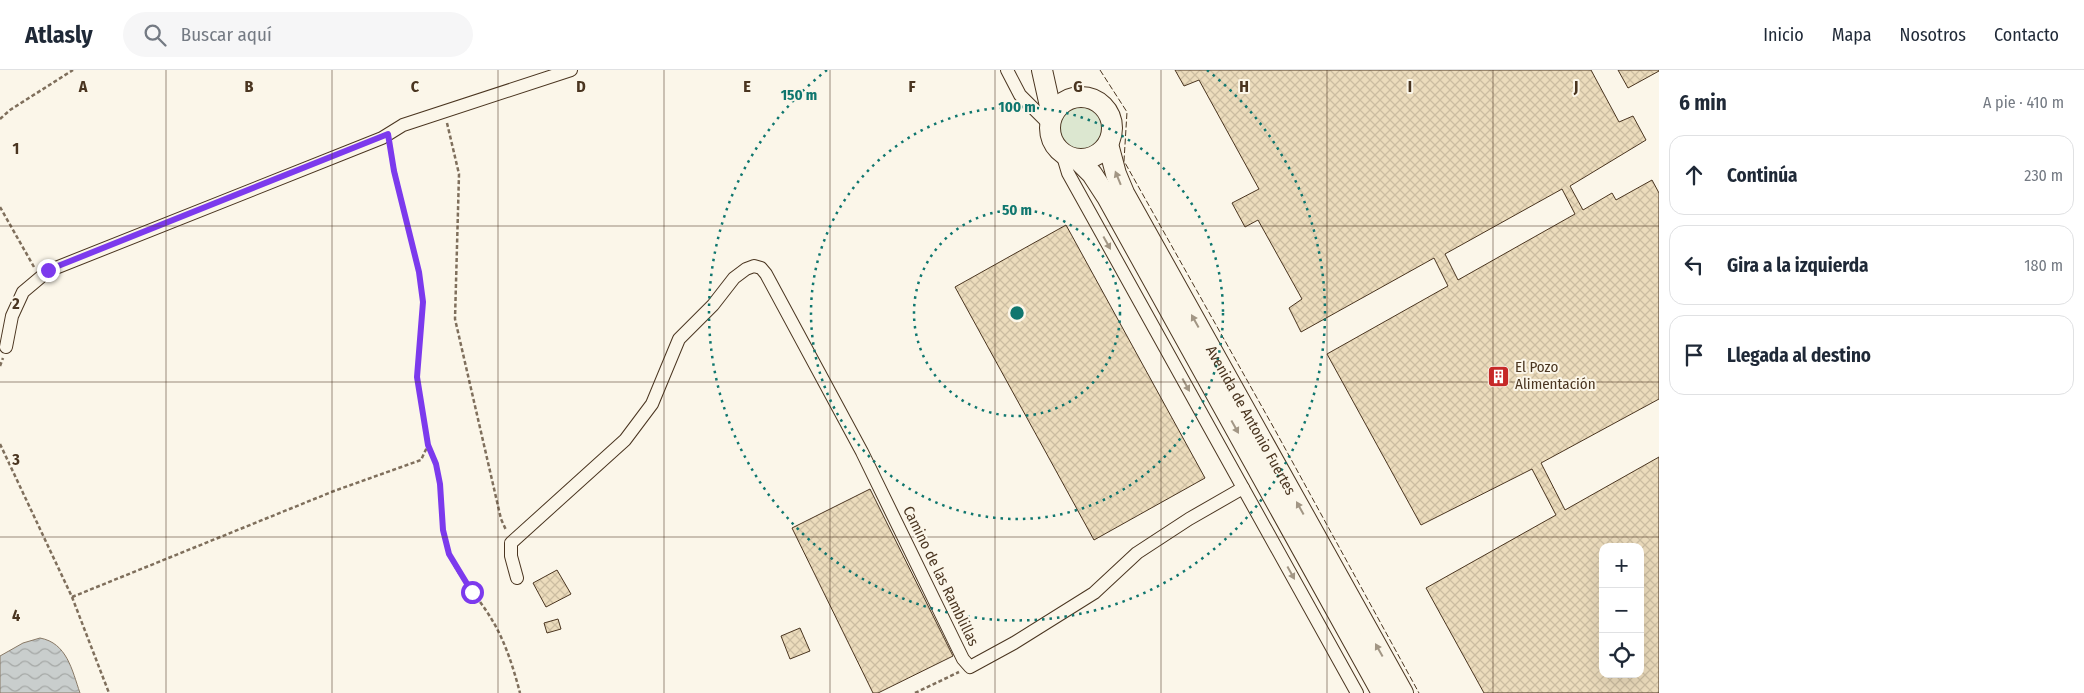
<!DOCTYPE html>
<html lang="es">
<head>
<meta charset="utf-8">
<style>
  :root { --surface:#fff; --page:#f6f6f7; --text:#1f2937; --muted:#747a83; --line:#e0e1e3 }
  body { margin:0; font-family:"Fira Sans Condensed",sans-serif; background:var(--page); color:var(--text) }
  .controls { position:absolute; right:15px; bottom:15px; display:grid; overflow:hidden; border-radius:10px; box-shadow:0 5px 20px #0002 }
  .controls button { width:45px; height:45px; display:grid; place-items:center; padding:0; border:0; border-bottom:1px solid var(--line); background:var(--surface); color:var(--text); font:25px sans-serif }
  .stop { position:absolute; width:15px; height:15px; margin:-11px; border:4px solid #7c3aed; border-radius:50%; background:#fff }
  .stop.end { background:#7c3aed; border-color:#fff; box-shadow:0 1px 5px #0008 }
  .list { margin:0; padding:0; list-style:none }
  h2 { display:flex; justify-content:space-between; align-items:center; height:65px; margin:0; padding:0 20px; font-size:21px }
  h2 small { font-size:16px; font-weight:400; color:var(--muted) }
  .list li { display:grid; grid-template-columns:32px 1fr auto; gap:15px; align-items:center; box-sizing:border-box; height:80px; margin:0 10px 10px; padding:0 10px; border:1px solid var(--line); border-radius:15px }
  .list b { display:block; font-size:19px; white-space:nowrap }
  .list em { font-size:16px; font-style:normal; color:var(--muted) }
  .icon { flex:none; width:28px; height:28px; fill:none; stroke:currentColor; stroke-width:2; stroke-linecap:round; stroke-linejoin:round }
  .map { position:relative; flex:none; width:1659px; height:623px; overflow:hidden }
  header { display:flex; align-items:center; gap:30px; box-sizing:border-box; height:70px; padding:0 25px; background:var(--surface); border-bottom:1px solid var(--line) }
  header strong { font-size:24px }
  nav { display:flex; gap:28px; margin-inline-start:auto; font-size:18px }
  .search { width:350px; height:45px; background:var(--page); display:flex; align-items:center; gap:12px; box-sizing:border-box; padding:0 18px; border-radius:28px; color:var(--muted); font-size:19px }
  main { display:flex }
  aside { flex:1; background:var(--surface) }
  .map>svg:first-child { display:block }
</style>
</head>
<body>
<header>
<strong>Atlasly</strong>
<div class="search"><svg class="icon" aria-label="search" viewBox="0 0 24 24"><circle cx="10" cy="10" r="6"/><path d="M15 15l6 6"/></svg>Buscar aquí</div>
<nav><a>Inicio</a><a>Mapa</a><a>Nosotros</a><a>Contacto</a></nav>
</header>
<main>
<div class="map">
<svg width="1659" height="623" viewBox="0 0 1659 623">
  <defs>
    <pattern id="water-waves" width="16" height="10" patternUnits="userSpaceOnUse" patternTransform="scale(1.25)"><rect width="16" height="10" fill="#c9cecd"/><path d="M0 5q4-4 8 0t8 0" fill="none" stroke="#a5a8a6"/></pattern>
    <pattern id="building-cross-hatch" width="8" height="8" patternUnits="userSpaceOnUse" patternTransform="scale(1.25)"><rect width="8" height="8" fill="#ecdcbc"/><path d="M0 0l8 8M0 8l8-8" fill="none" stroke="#ccbda1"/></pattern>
  </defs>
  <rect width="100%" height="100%" fill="#fbf6e9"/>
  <circle fill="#dce7d0" stroke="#887966" cx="1081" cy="58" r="28"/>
  <path fill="url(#water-waves)" stroke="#887966" d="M40 568C67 573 72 600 80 623H0V586L23 573Z"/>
  <g fill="url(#building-cross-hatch)" stroke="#4a3520" fill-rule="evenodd">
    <path d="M1175 0H1591L1619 52 1633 46 1646 70 1570 116 1583 140 1612 123 1616 130 1652 110 1659 123V329L1541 393 1565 440 1659 387V623H1484L1426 518 1556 445 1532 399 1421 455 1327 284 1448 216 1434 188 1301 262 1289 238 1302 229 1258 150 1245 157 1232 133 1259 119 1199 10 1184 16ZM1562 119 1575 144 1458 210 1445 184ZM1603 477H1640V604H1603Z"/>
    <path d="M1618 0H1659V1L1628 18Z"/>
    <path d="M1066 155 1205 408 1094 470 955 217Z"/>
    <path d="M870 419 953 586 878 623H873L792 458Z"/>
    <path d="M557 500 571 524 546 537 533 513Z"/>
    <path d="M558 549 561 559 547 563 544 553Z"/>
    <path d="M800 558 810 581 790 589 781 566Z"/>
  </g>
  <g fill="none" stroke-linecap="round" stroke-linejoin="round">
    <defs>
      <g id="street">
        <path d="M1007 0 1020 25 1049 54"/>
        <path d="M1062 83 1068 103 1357 623"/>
        <path d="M6 277 12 246 23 222 48 201 382 68 403 55 571 0"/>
        <path d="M517 508 511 486V473L625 370 652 334 679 269 713 235 734 208 746 199 754 196 761 198 766 204 862 382 963 589 970 597 1014 573 1094 523 1137 483 1189 449 1243 418"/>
      </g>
      <g id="primary">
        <path d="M1042 0 1052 45"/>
        <circle cx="1081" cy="58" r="31"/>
        <path id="s1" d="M1108 74 1116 104 1124 123 1403 623"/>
        <path d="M1077 89 1092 104 1107 127 1382 623"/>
      </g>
    </defs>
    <use href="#street" stroke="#4a3520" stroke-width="14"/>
    <use href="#primary" stroke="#4a3520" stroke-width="22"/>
    <g stroke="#7f6f5c" stroke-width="2.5" stroke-dasharray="4 2.5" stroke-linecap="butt">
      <path d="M0 49 10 40 73 0"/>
      <path d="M447 53 459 104 455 249 501 449 506 460"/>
      <path d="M0 137 34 197"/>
      <path d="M0 296 3 288"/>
      <path d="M0 374 72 527 109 623"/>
      <path d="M428 375C433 388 438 401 440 415 442 439 441 462 449 484 458 507 476 524 489 545 504 568 513 596 520 623"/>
      <path d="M72 527 334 421 421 390 428 375 417 307 423 232 419 202 390 78"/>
      <path d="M915 623 959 602"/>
    </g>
    <use href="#street" stroke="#fbf6e9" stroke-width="12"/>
    <use href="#primary" stroke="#fbf6e9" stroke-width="20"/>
    <path stroke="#4a3520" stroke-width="1" stroke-dasharray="6 2.5" stroke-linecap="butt" d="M1100 0 1127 42 1124 91 1275 360 1419 623"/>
  </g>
  <defs><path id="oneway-solid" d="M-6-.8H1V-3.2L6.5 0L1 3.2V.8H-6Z" transform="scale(1.25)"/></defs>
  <g fill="#a29684">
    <use href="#oneway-solid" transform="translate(1118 108) rotate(-112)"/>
    <use href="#oneway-solid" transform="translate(1107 173) rotate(61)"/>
    <use href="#oneway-solid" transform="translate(1195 251) rotate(-119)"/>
    <use href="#oneway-solid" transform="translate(1186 315) rotate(61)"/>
    <use href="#oneway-solid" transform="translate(1235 357) rotate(61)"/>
    <use href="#oneway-solid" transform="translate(1300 438) rotate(-119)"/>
    <use href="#oneway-solid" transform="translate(1291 503) rotate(61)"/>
    <use href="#oneway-solid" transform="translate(1379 580) rotate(-119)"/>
  </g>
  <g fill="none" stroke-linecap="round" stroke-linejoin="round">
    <path stroke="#7c3aed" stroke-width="6" d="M48 200 388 64 394 101 419 202 423 232 417 307 428 375 436 394 440 414 443 460 449 484 472 522"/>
  </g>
  <path fill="none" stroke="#4a3520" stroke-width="1" stroke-opacity="0.55" d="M166 0V623M332 0V623M498 0V623M664 0V623M830 0V623M995 0V623M1161 0V623M1327 0V623M1493 0V623M0 156H1659M0 312H1659M0 467H1659"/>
  <g fill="none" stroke="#0f766e" stroke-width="2.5" stroke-dasharray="2.5 5">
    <circle cx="1017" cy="243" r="103"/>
    <circle cx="1017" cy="243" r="206"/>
    <path d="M1207 0A308 308 0 1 1 827 0"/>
  </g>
  <defs>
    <symbol id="building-square" viewBox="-11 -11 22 22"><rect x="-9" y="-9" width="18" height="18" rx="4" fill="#c62828" stroke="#fbf6e9"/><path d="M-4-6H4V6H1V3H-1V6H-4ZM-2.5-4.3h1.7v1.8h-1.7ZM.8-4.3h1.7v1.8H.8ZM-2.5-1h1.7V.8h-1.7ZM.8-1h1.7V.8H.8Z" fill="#fff"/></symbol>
  </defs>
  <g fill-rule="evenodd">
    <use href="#building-square" x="1486" y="294" width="25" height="25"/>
  </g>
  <g text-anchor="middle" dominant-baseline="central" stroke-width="4" stroke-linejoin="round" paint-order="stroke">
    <g font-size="15" fill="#4a3520" stroke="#fbf6e9" text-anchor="start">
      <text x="1515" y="297">El Pozo<tspan x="1515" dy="17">Alimentación</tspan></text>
    </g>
    <g font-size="15" fill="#4a3520" stroke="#fbf6e9">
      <text stroke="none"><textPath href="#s1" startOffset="312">Avenida de Antonio Fuertes</textPath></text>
      <text transform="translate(941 506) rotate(64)">Camino de las Ramblillas</text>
    </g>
  </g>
  <g font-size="16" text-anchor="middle" font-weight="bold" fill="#4a3520" stroke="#fbf6e9" stroke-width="4" stroke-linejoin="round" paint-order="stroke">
    <text x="83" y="22">A</text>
    <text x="249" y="22">B</text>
    <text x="415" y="22">C</text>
    <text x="581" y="22">D</text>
    <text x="747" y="22">E</text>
    <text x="912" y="22">F</text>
    <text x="1078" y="22">G</text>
    <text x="1244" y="22">H</text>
    <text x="1410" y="22">I</text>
    <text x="1576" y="22">J</text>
    <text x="16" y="84">1</text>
    <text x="16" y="239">2</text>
    <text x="16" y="395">3</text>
    <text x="16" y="551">4</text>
  </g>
  <circle cx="1017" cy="243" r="8" fill="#0f766e" stroke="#fbf6e9" stroke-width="2.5"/>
  <g font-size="15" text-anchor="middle" font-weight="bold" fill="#0f766e" stroke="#fbf6e9" stroke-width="4" stroke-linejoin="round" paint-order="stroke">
    <text x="799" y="30">150 m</text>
    <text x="1017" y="42">100 m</text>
    <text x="1017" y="145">50 m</text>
  </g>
</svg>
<div class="controls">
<button>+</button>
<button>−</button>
<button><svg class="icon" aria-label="locate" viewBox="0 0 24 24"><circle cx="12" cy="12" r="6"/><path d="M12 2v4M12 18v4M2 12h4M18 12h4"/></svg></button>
</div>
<div class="stop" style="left:472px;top:522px"></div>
<div class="stop end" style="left:48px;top:200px"></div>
</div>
<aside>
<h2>6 min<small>A pie · 410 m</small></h2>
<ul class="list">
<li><svg class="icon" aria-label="ahead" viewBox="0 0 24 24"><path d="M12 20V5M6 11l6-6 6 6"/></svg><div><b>Continúa</b></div><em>230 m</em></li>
<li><svg class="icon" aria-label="left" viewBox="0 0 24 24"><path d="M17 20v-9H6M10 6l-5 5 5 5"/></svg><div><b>Gira a la izquierda</b></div><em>180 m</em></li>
<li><svg class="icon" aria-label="arrive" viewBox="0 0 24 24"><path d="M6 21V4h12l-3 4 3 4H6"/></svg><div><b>Llegada al destino</b></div></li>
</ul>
</aside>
</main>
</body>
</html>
